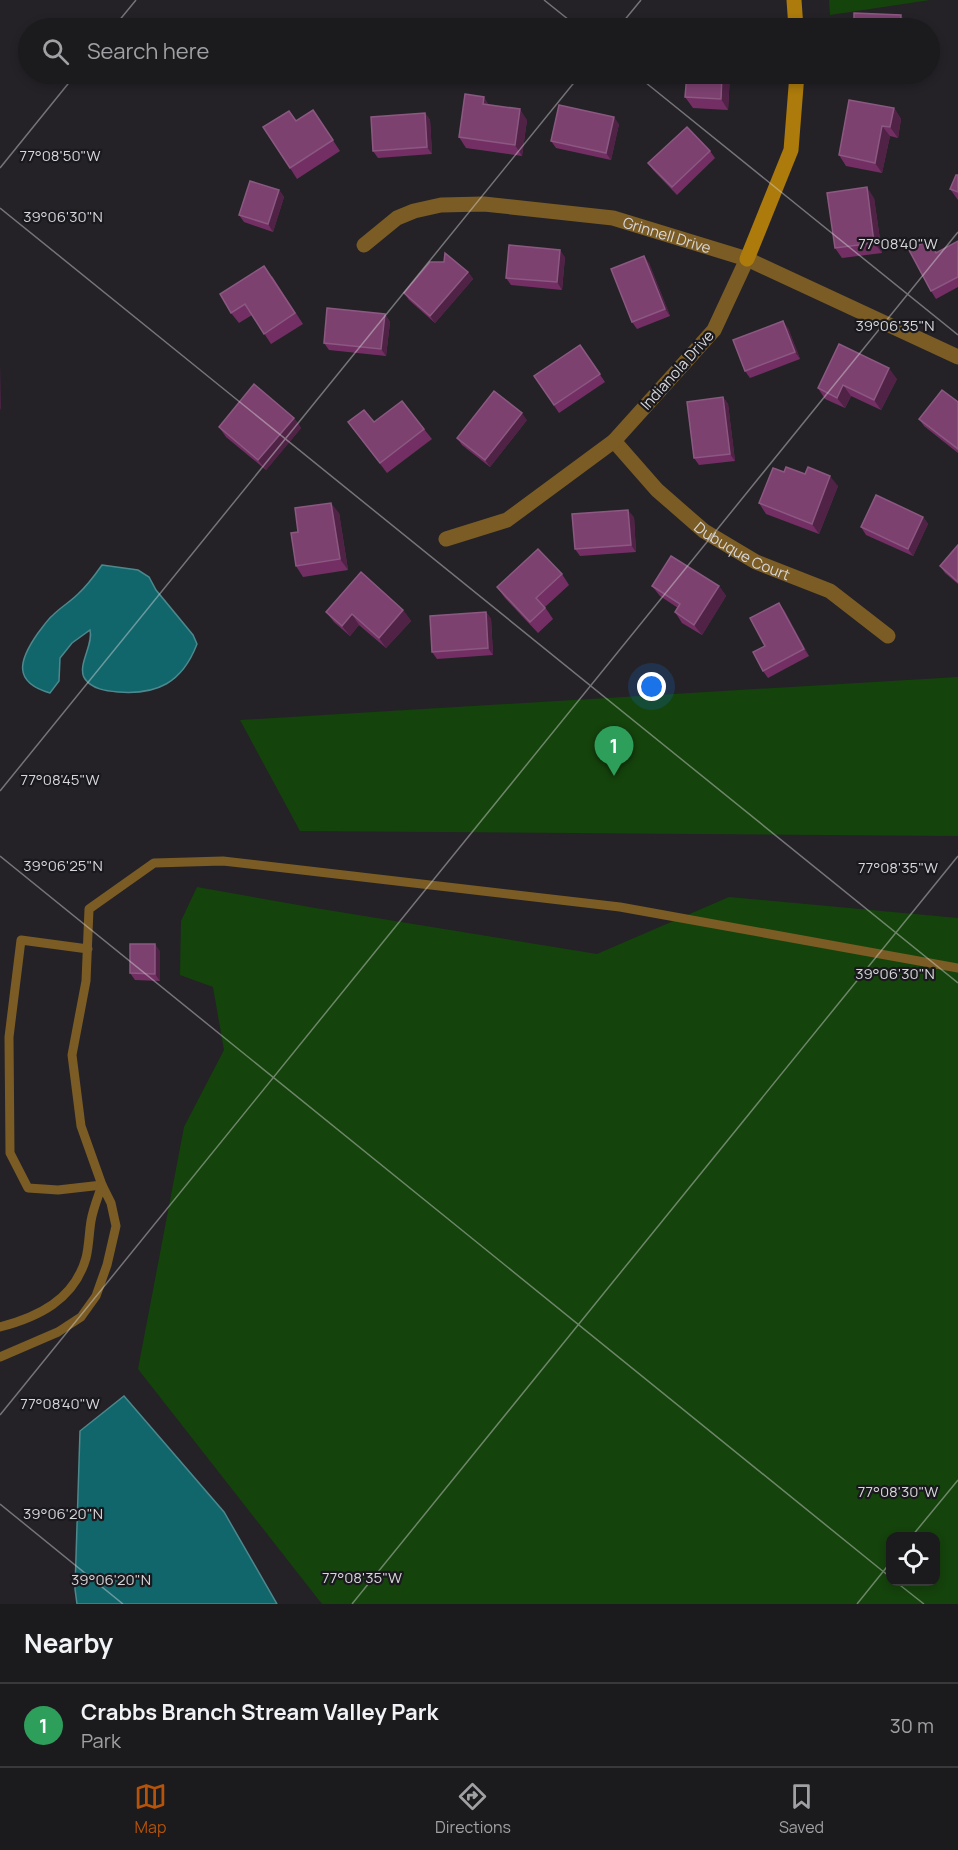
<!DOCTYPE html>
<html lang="en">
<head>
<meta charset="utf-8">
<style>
  :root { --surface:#1b1a1d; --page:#28272a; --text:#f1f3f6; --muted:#a0a1a4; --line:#39383b; --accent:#b45309 }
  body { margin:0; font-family:Manrope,sans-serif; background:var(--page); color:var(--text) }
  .controls { position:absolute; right:18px; bottom:18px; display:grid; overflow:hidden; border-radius:12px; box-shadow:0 3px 9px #0003 }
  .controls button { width:54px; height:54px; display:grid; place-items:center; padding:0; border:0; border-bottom:2px solid var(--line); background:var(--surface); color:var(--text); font:30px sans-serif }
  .you { position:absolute; left:652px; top:687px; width:21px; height:21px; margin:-15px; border:4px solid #fff; border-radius:50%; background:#1a73e8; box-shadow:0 0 0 9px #1a73e833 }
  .badge { display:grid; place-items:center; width:39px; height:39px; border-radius:50%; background:var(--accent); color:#fff; font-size:20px; font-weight:700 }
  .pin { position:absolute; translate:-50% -50px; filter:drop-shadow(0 2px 3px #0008) }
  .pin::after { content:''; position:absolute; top:32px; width:21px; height:18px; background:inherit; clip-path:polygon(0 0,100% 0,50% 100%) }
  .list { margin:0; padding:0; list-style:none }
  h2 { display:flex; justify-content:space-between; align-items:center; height:78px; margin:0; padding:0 24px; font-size:26px }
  h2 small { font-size:20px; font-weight:400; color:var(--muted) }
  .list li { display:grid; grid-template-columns:39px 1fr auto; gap:18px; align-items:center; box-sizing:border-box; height:84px; padding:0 24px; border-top:2px solid var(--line) }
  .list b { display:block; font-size:22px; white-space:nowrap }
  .list p { margin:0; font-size:20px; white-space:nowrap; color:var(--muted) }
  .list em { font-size:20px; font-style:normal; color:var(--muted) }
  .icon { flex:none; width:33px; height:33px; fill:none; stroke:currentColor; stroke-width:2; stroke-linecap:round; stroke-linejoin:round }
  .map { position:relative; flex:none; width:958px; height:1604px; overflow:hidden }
  .search { position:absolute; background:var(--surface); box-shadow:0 3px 9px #0003; left:18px; right:18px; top:18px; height:66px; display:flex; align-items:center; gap:15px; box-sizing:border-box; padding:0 21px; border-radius:33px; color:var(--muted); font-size:22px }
  .sheet { height:162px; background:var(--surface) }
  nav { display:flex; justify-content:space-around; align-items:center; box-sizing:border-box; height:84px; border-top:2px solid var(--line); background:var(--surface); font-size:16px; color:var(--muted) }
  nav a { display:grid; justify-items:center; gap:3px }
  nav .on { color:var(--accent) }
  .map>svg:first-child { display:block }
</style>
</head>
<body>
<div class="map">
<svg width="958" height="1604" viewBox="0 0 958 1604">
  <rect width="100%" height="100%" fill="#242227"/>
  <g fill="#15430c" fill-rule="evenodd">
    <path d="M829 0H930L830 15Z"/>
    <path d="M958 677V836L300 831 240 720Z"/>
    <path d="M197 887 315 908 597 954 729 897 958 918V1604H322L138 1369 184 1127 224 1050 213 987 180 975 181 921ZM890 1536H936V1582H890Z"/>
  </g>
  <g fill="#11666c" stroke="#4c888d" stroke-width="1.5">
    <path d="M102 565 138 570 149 577 156 590 193 635 197 644C182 683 157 695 118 692 106 691 92 689 85 679 76 666 94 645 90 630L72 643 60 658 59 681 50 693C12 682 19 660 38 633 43 627 47 620 53 615 61 607 70 602 78 594 88 585 95 575 102 565Z"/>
    <path d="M124 1396 224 1512 277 1604H77L75 1589 80 1431Z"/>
  </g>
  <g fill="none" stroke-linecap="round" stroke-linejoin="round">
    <g stroke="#7b5c24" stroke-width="9">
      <path d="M88 949 21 940 9 1037 10 1153 28 1188 58 1190 102 1185 81 1126 72 1055 86 981 89 909 154 863 223 861 620 907 958 968"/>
      <path d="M0 1327C38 1317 74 1300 86 1258 89 1246 89 1233 91 1221 93 1209 98 1197 102 1185L111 1203 116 1226 107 1265 96 1296 81 1317 58 1332 0 1357"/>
    </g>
    <g stroke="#7b5c24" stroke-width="15">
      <path id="s1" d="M364 245 397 218 414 211 441 205 484 204 613 218 747 259 958 357"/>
      <path id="s2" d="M614 441 657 490 704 531 756 562 830 591 888 636"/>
      <path d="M446 539 507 520 614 441 714 330 747 259"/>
    </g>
    <g stroke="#ad7b0c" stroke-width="15">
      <path d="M794 0 796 28"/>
      <path d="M747 259 791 150 797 74"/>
    </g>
  </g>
  <g fill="#732f64">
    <path d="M687 74H730L728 110 693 108 685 97Z"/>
    <path d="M855 74H896L895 82 859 80Z"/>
    <path d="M490 105 527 120 522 156 466 148 459 137Z"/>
    <path d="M894 108 901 119 898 138 890 136 882 173 846 166 839 155Z"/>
    <path d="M313 110 340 151 297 179 290 168 296 121Z"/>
    <path d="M425 113 430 120 432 154 378 158 373 151Z"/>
    <path d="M619 124 611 160 556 148 551 141Z"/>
    <path d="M710 151 715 158 677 195 653 170 648 163Z"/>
    <path d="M958 175V200L950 189Z"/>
    <path d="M279 190 284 197 273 232 244 222 239 215Z"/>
    <path d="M874 198 882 253 842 258 835 248Z"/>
    <path d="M929 240 937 252 958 241V287L936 299 931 291Z"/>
    <path d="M565 257 562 290 511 285 506 278Z"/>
    <path d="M649 263 670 316 637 329 632 322Z"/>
    <path d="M468 272 473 279 435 323 409 300 404 293Z"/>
    <path d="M272 276 303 324 271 344 252 315 239 323 231 313Z"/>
    <path d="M385 314 390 322 386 356 329 350 324 343Z"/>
    <path d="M788 328 800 359 750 378 745 371Z"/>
    <path d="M580 345 605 382 559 413 534 376Z"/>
    <path d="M897 379 881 410 851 396 845 408 825 399 818 388Z"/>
    <path d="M723 397 728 404 735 461 699 465 694 458Z"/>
    <path d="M958 402V453L924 426 919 419Z"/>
    <path d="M294 418 301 428 266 470 226 437 219 427Z"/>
    <path d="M527 420 490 467 462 445 457 438Z"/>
    <path d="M348 422H374L424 429 432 439 387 473Z"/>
    <path d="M784 472 805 474 838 486 819 534 766 514 759 503Z"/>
    <path d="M339 513 348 570 303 577 296 566 298 532Z"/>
    <path d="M634 517 636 552 580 556 575 549Z"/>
    <path d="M923 517 928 524 913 556 866 535 861 527Z"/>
    <path d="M958 545V584L945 573 940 566Z"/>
    <path d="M562 574 569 585 545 607 553 619 538 633 505 598 497 587Z"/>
    <path d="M652 586H719L726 596 702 635 682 623 675 612 678 608 660 596Z"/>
    <path d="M403 610 411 621 386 648 359 625 350 636 334 622 326 612Z"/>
    <path d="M784 610 809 656 768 678 763 671 765 646Z"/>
    <path d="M486 612 491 619 493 655 437 659 432 652Z"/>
    <path d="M160 951V981L135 980 130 973Z"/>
  </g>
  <g fill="#4f2246">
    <path d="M901 15 909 26 908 28H900Z"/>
    <path d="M722 74H730L728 110 721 99Z"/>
    <path d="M890 74H896L895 82Z"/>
    <path d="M484 97 491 108 483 104Z"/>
    <path d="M894 108 901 119 898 138 890 127Z"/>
    <path d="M520 109 527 120 522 156 515 145Z"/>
    <path d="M425 113 430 120 432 154 427 147Z"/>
    <path d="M614 117 619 124 611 160 606 153Z"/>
    <path d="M882 126 890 136 882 173 875 163Z"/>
    <path d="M867 187 874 198 882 253 874 243Z"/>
    <path d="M279 190 284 197 273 232 268 224Z"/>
    <path d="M560 250 565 257 562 290 557 282Z"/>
    <path d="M644 256 649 263 670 316 665 309Z"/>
    <path d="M468 272 473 279 435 323 430 316Z"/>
    <path d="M385 314 390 322 386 356 381 349Z"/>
    <path d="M783 321 788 328 800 359 795 352Z"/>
    <path d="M0 363 1 410 0 408Z"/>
    <path d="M889 368 897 379 881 410 874 400Z"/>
    <path d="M843 385 851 396 845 408 837 398Z"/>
    <path d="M723 397 728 404 735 461 730 454Z"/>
    <path d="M522 413 527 420 490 467 485 460Z"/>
    <path d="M294 418 301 428 266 470 258 460Z"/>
    <path d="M830 476 838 486 819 534 812 524Z"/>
    <path d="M331 503 339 513 348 570 340 559Z"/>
    <path d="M628 510 634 517 636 552 631 545Z"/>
    <path d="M923 517 928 524 913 556 908 549Z"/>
    <path d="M719 586 726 596 702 635 694 625Z"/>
    <path d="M779 603 784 610 809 656 804 649Z"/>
    <path d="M403 610 411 621 386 648 379 638Z"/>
    <path d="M486 612 491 619 493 655 488 648Z"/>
    <path d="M352 614 359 625 350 636 342 626Z"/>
    <path d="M155 944 160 951V981L155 974Z"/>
  </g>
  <g fill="#7d4170" stroke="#8b5881" stroke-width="1.5">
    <path d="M854 13 901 15 900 28H854Z"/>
    <path d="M687 74H722L721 99 685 97Z"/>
    <path d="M465 94 484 97 483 104 520 109 515 145 459 137Z"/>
    <path d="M849 100 894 108 890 127 882 126 875 163 839 155Z"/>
    <path d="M559 105 614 117 606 153 551 141Z"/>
    <path d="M313 110 333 140 290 168 263 127 289 111 296 121Z"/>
    <path d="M425 113 427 147 373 151 371 117Z"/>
    <path d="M687 127 710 151 672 187 648 163Z"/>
    <path d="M956 175H958V192L950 189Z"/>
    <path d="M250 181 279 190 268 224 239 215Z"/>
    <path d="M867 187 874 243 835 248 827 193Z"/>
    <path d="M929 240 936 253 958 241V277L931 291 909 250Z"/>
    <path d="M509 245 560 250 557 282 506 278Z"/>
    <path d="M445 253 468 272 430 316 404 293 430 262H444Z"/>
    <path d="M644 256 665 309 632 322 611 269Z"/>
    <path d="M264 266 295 313 264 334 245 304 231 313 220 294Z"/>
    <path d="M327 308 385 314 381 349 324 343Z"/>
    <path d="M783 321 795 352 745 371 733 340Z"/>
    <path d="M839 344 889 368 874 400 843 385 837 398 818 388Z"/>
    <path d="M580 345 600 374 554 405 534 376Z"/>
    <path d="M254 384 294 418 258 460 219 427Z"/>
    <path d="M942 390 958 402V449L919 419Z"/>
    <path d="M494 391 522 413 485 460 457 438Z"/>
    <path d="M723 397 730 454 694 458 687 402Z"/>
    <path d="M402 401 424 429 380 463 348 422 364 410 374 422Z"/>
    <path d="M786 467 805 474 808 467 830 476 812 524 759 503 773 468 784 472Z"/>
    <path d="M876 495 923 517 908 549 861 527Z"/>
    <path d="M331 503 340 559 296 566 291 533 298 532 295 508Z"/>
    <path d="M628 510 631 545 575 549 572 514Z"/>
    <path d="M958 545V582L940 566Z"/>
    <path d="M538 549 562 574 536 598 545 608 530 622 497 587Z"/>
    <path d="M671 556 719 586 694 625 675 612 680 604 652 586Z"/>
    <path d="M361 572 403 610 379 638 352 614 342 626 326 612Z"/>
    <path d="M779 603 804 649 763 671 753 652 765 646 750 618Z"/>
    <path d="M486 612 488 648 432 652 430 616Z"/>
    <path d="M130 944H155V974L130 973Z"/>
  </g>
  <path fill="none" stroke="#d7d6d9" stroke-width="1.5" stroke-opacity="0.45" d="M544 0 579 28M113 28 136 0M618 28 641 0M635 74 958 335M0 168 76 74M0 208 958 983M0 791 581 74M0 856 890 1577M0 1415 958 232M0 1504 123 1604M912 1536 958 1480M896 1582 924 1604M352 1604 958 856M857 1604 890 1563"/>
  <g text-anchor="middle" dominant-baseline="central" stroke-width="4.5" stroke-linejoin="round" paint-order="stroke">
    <g font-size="15" fill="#d7d6d9" stroke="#1a191e">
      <text stroke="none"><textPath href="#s1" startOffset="318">Grinnell Drive</textPath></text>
      <text transform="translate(677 370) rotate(-48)">Indianola Drive</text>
      <text stroke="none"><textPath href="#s2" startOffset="171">Dubuque Court</textPath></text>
    </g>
  </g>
  <g font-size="15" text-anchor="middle" fill="#d7d6d9" stroke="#1a191e" stroke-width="4.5" stroke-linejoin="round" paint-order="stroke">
    <text x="60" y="161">77°08'50"W</text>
    <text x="63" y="222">39°06'30"N</text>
    <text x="898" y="249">77°08'40"W</text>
    <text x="895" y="331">39°06'35"N</text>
    <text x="60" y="785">77°08'45"W</text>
    <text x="63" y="871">39°06'25"N</text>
    <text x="898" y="873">77°08'35"W</text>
    <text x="895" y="979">39°06'30"N</text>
    <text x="60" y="1409">77°08'40"W</text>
    <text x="898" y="1497">77°08'30"W</text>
    <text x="63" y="1519">39°06'20"N</text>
    <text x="362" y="1583">77°08'35"W</text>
    <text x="111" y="1585">39°06'20"N</text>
  </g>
</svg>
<div class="controls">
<button><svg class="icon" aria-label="locate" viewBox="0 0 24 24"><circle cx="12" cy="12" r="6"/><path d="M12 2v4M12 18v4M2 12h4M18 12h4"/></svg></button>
</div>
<div class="you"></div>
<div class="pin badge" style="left:614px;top:776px;background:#2e9e5b">1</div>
<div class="search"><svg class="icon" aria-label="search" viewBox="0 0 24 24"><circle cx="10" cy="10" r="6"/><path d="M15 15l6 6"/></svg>Search here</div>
</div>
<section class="sheet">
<h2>Nearby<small></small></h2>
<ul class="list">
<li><span class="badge" style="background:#2e9e5b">1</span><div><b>Crabbs Branch Stream Valley Park</b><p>Park</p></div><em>30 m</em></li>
</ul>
</section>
<nav>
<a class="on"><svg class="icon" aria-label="map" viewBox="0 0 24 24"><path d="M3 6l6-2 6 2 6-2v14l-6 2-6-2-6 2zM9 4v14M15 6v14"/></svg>Map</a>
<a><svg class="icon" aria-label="directions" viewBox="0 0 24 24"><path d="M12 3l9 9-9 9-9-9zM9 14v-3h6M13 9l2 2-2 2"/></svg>Directions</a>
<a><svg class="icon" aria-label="saved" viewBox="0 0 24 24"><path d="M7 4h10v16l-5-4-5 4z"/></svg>Saved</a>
</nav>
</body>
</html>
